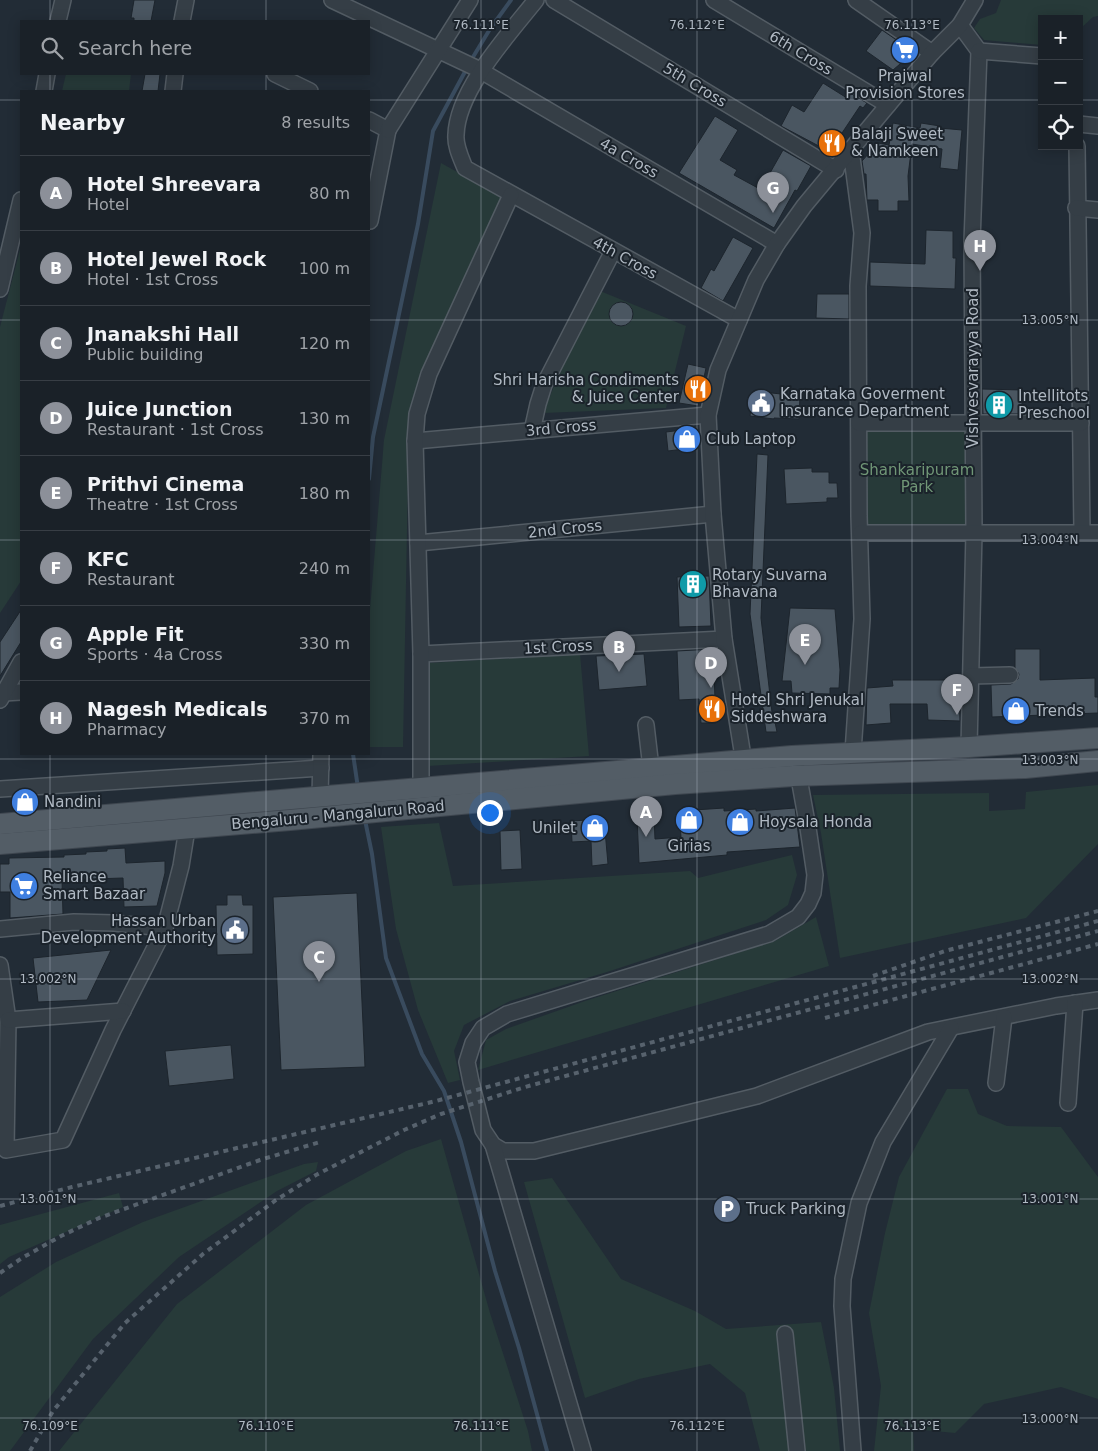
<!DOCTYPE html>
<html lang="en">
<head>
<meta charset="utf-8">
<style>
  :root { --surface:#1a2128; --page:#272e34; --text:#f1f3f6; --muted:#9fa3a8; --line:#383e45; --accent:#8c9099 }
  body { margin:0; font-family:"DejaVu Sans",sans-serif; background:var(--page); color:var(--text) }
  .controls { position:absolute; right:15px; top:15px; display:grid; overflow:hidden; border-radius:0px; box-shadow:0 2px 12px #0003 }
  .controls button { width:45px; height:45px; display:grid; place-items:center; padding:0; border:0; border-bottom:1px solid var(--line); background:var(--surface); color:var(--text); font:25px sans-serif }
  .you { position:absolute; left:489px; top:812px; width:18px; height:18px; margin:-12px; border:4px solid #fff; border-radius:50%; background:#1a73e8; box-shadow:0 0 0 8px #1a73e833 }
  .badge { display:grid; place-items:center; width:32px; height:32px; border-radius:50%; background:var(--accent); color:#fff; font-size:16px; font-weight:700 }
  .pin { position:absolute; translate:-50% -41px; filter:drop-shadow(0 1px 2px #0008) }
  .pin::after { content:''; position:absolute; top:26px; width:18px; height:15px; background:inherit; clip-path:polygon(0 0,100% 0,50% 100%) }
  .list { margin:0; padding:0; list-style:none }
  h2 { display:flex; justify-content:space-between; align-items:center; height:65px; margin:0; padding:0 20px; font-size:21px }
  h2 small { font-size:16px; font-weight:400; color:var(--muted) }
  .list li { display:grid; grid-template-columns:32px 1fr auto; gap:15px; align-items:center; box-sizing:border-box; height:75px; padding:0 20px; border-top:1px solid var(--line) }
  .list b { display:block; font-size:19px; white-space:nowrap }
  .list p { margin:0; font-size:16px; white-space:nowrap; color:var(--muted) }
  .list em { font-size:16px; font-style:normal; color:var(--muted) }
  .icon { flex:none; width:28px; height:28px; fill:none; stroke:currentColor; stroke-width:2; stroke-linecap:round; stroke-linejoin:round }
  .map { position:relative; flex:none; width:1098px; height:1451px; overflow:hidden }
  .search { position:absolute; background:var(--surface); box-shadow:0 2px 12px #0003; left:20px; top:20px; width:350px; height:55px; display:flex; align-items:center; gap:12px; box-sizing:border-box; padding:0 18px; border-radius:0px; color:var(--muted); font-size:19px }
  .panel { position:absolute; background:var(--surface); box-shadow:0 2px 12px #0003; left:20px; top:90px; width:350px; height:665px; border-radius:0px }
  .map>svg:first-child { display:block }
</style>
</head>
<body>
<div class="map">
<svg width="1098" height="1451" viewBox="0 0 1098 1451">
  <rect width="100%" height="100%" fill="#222c36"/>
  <g fill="#273a39">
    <path d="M1001 0H1098V16L1093 17 1079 30V19H1042V45L984 40 974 28 980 19 996 13Z"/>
    <path d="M66 74H131L129 91H62Z"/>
    <path d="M441 163 502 197 417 385 409 420 403 747H369V622L384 440Z"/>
    <path d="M21 246V581L0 613V327Z"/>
    <path d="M600 291 686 326 666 408 543 413 565 360Z"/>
    <path d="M865 428H969V528L866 530Z"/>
    <path d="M580 654 589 756 428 766V663Z"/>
    <path d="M1098 785V844L1026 918 840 958 821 833 813 795 989 793V811L1025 809 1026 792Z"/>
    <path d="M439 823 453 886 690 871 698 878 792 855 797 875 788 905 766 920 607 972 510 1001 464 1025 454 1051 460 1080 448 1083 418 1010 396 929 381 827Z"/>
    <path d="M816 917 829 966 478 1070 486 1040 506 1029 585 1001 775 941Z"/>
    <path d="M947 1089H968L978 1114 1007 1126 1061 1127 1098 1177V1399L1061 1387 984 1404 955 1433 913 1429 914 1451H874L881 1386 869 1313 885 1233 899 1177Z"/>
    <path d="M441 1139 490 1313 528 1431 532 1451H59L177 1304 306 1205 406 1151Z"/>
    <path d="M318 1162 316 1171 277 1191 179 1257 93 1339 10 1451H0V1297L56 1262 143 1222 304 1164Z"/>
    <path d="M552 1178 621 1279 695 1311 726 1329 821 1322 834 1388 840 1451H760L745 1393 710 1364 639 1379 585 1398 524 1182Z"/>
    <path d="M119 1193 123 1207 9 1257 0 1264V1225Z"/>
  </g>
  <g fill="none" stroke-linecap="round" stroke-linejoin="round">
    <g stroke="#394b5e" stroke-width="4">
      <path d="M470 62 490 29 511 0"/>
      <path d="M369 479 373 437 418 224 433 131 467 68"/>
      <path d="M353 754 358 788"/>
      <path d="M365 820 372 854 386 958 422 1054 444 1091 461 1142 495 1271 519 1348 547 1451"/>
    </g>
  </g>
  <g fill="#4a5661" stroke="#1d252d">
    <path d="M134 0H155L151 21H134V18H131Z"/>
    <path d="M882 30 914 52 893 70 866 51Z"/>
    <path d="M145 74H160L158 91H142Z"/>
    <path d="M823 83 847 98 850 93 867 103 863 108 860 106 842 133 832 153 781 126 792 105 804 112Z"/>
    <path d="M715 116 738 130 720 160 737 170 734 175 758 188 764 178 766 180 783 150 811 166 797 191 795 190 774 228 679 173Z"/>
    <path d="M893 123 920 128 921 123 940 126V128L962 130 958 170 940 168 942 149 912 144 908 176 909 201H898V211H878V200H867L866 174H864L862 161 878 143 889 145Z"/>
    <path d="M926 230 953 231V258H956L955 289 870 286V262L925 264Z"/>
    <path d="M733 237 753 248 723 301 701 288 711 269 714 271Z"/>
    <path d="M817 294H849V319L816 318Z"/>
    <circle cx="621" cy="314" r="12"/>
    <path d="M688 364 706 368 698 406 679 403Z"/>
    <path d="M982 389 1022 390V414H983Z"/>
    <path d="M753 391 800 396 799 419 774 418V419L750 416Z"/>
    <path d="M690 429 692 448 668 451 666 432Z"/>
    <path d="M757 454 768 455 761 618 773 721 768 722H775L777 732H766L750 614Z"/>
    <path d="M812 468V472H829V483H837L838 498H827V502L786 504 784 469Z"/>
    <path d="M709 576 711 626 679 627 677 577Z"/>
    <path d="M790 608 835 609 840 670 839 688H830V694L792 693 791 681H782Z"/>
    <path d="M21 610V642L0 676V642Z"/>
    <path d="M713 649 716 723H701L699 699 679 700 677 651Z"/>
    <path d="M1015 649H1040V680L1095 678V697H1098V713L992 717 991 685 1011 684 1018 679 1019 674 1015 668Z"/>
    <path d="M644 654 647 686 599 690 596 656Z"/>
    <path d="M892 680H959L960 721 928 720 927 704H890L891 723 866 725 867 688 893 686Z"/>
    <path d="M724 808V811L756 809V811L795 808 800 847 727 852V855L639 863 637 817 654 816 655 839 681 837 679 811Z"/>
    <path d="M604 819 608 864 592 866 591 841 572 842 571 821Z"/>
    <path d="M520 830 522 869 501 870 500 831Z"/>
    <path d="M125 848 126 863 165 861V873L157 906 124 907 123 878 62 880 63 914 10 918V892H0V864H9V858L64 857V855L86 854V852L107 851V849Z"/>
    <path d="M357 893 365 1067 281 1070 273 897Z"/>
    <path d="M227 895H242L243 905H253V954L217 955 216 905H227Z"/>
    <path d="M111 950 87 1000 38 1002 33 958Z"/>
    <path d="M231 1045 234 1079 169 1086 165 1051Z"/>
  </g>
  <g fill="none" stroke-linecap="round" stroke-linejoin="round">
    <defs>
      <g id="minor">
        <path d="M332 0 476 68 777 244"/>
        <path d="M536 0C509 34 457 90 456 135 455 146 461 158 465 168L739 320"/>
        <path d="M554 0 836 170"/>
        <path d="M714 0 888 105"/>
        <path d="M856 0 932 53"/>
        <path d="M58 21 63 0"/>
        <path d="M182 21 186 0"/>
        <path d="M960 25 979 51 972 242 974 532 969 747"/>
        <path d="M979 51 1042 56"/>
        <path d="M275 74 310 91"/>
        <path d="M44 91 47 74"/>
        <path d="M173 91 175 74"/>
        <path d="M369 120 388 130 370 221"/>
        <path d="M1079 124 1098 126"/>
        <path d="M388 130 470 0"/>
        <path d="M1077 146 1082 532"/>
        <path d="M851 150 862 233 858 286 859 516 862 619 853 752"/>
        <path d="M1076 208 1098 210"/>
        <path d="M0 289 21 200"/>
        <path d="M859 423H1081"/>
        <path d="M532 431 538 404 544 385 613 251"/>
        <path d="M415 441 708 415"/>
        <path d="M861 533H1098"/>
        <path d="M418 543 713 514"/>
        <path d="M421 654 724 639"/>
        <path d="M971 676 1010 675"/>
        <path d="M3 693 21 692"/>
        <path d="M0 700 21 662"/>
        <path d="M646 725 651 768"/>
        <path d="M797 767 808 828 815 875 813 893 808 904 798 917 769 934 507 1014 483 1028 473 1043 467 1062 471 1082 483 1130 493 1145 503 1151H534L757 1096 928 1032 1056 1006 1098 1000"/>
        <path d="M745 769 724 639 713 514 708 415 718 370 756 280 777 244 804 206 888 105 932 53 960 25 975 0"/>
        <path d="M421 788V654L415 441 417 414 429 374 511 195"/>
        <path d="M0 789 321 768"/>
        <path d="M320 798 321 754"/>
        <path d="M0 929 74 922 114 923 165 928"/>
        <path d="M0 965 8 1020 6 1150 63 1140 113 1030 165 928 181 866 187 829"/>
        <path d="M8 1020 123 1011"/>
        <path d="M996 1083 1004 1017"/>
        <path d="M1068 1103 1075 1003"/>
        <path d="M493 1145 583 1451"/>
        <path d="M785 1334 797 1451"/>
        <path d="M853 1451 842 1306 843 1279 859 1203 883 1142 951 1028"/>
      </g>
      <g id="major">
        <path d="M0 824 792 756 969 747 1098 738"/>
        <path d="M0 844 290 820 675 784 793 776 1025 768 1098 761"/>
      </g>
    </defs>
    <use href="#minor" stroke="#535c64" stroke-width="18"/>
    <use href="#major" stroke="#3f4750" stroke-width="22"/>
    <use href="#minor" stroke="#353e46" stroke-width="15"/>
    <use href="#major" stroke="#535d66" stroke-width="20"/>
    <g stroke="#57626d" stroke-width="4" stroke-dasharray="5 5" stroke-linecap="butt">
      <path d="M873 976 945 951 1098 911"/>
      <path d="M825 1018 1098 944"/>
      <path d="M0 1206 72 1187 436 1101 1098 921"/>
      <path d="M0 1273 22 1258 61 1236 99 1218 260 1160 320 1142"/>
      <path d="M30 1451 53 1411 125 1323 203 1254 276 1200 316 1175 404 1130 441 1114 525 1087 1098 931"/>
    </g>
  </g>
  <path fill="none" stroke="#b0b9c3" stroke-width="1" stroke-opacity="0.45" d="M50 0V21M266 0V21M481 0V1451M697 0V1451M912 0V1451M50 74V91M266 74V91M0 100H21M369 100H1042M1079 100H1098M0 320H21M369 320H1098M0 540H21M369 540H1098M50 754V1451M266 754V1451M0 759H1098M0 979H1098M0 1199H1098M0 1418H1098"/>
  <defs>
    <symbol id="supermarket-disc" viewBox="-11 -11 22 22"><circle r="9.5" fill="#3f7fe0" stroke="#1b232b"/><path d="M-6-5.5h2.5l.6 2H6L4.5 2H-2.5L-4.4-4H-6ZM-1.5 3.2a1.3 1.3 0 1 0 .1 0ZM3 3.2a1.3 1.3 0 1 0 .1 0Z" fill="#fff"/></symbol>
    <symbol id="restaurant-disc" viewBox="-11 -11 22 22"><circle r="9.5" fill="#e8710a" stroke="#1b232b"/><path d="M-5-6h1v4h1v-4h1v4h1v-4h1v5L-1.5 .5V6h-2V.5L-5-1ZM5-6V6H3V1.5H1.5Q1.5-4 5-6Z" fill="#fff"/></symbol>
    <symbol id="civic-disc" viewBox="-11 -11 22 22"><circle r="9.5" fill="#5c6f8a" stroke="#1b232b"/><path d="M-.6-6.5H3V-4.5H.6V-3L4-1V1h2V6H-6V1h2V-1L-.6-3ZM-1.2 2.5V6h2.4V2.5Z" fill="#fff"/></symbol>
    <symbol id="building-disc" viewBox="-11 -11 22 22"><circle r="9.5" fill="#0f9aa8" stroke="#1b232b"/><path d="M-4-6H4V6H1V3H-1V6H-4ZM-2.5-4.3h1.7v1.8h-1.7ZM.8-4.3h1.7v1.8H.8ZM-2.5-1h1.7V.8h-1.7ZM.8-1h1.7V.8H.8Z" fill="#fff"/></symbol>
    <symbol id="shop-disc" viewBox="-11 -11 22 22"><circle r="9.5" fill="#3f7fe0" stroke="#1b232b"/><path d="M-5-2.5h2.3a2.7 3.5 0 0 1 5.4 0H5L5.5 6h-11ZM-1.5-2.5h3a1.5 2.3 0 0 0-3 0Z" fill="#fff"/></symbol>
    <symbol id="parking-disc" viewBox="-11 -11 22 22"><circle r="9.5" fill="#5c6f8a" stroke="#1b232b"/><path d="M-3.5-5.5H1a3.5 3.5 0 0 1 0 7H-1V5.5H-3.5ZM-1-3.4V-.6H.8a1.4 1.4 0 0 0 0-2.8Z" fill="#fff"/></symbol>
  </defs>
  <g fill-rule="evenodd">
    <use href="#supermarket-disc" x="889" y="34" width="32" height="32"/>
    <use href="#restaurant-disc" x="816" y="127" width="32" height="32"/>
    <use href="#restaurant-disc" x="682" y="373" width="32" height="32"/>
    <use href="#civic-disc" x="745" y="387" width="32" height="32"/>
    <use href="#building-disc" x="983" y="389" width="32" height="32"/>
    <use href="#shop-disc" x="671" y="423" width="32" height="32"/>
    <use href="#building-disc" x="677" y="568" width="32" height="32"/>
    <use href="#restaurant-disc" x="696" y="693" width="32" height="32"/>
    <use href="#shop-disc" x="1000" y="695" width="32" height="32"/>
    <use href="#shop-disc" x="9" y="786" width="32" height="32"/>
    <use href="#shop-disc" x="673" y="804" width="32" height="32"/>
    <use href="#shop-disc" x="724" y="806" width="32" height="32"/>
    <use href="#shop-disc" x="579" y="812" width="32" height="32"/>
    <use href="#supermarket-disc" x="8" y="870" width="32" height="32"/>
    <use href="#civic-disc" x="219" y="914" width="32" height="32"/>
    <use href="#parking-disc" x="711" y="1193" width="32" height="32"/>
  </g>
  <g text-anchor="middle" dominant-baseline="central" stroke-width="4" stroke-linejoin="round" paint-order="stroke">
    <g font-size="15" fill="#b0b9c3" stroke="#1b232b">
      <text transform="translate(801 53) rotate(31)">6th Cross</text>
      <text transform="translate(695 85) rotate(31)">5th Cross</text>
      <text transform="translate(629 158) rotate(30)">4a Cross</text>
      <text transform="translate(625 258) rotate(29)">4th Cross</text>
      <text transform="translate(973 368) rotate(-90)">Vishvesvarayya Road</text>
      <text transform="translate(561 428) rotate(-5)">3rd Cross</text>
      <text transform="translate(565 529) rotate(-6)">2nd Cross</text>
      <text transform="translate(558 647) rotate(-3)">1st Cross</text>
      <text transform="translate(338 815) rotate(-5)">Bengaluru - Mangaluru Road</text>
    </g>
    <g font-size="15" fill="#b0b9c3" stroke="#1b232b" text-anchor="start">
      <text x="905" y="76" text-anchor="middle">Prajwal<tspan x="905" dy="17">Provision Stores</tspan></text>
      <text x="851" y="134">Balaji Sweet<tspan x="851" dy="17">&amp; Namkeen</tspan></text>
      <text x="679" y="380" text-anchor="end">Shri Harisha Condiments<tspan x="679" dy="17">&amp; Juice Center</tspan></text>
      <text x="780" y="394">Karnataka Goverment<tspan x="780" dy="17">Insurance Department</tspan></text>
      <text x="1018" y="396">Intellitots<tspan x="1018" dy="17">Preschool</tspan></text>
      <text x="706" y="439">Club Laptop</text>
      <text x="712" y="575">Rotary Suvarna<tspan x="712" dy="17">Bhavana</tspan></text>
      <text x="731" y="700">Hotel Shri Jenukal<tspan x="731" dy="17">Siddeshwara</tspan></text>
      <text x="1035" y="711">Trends</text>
      <text x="44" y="802">Nandini</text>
      <text x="759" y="822">Hoysala Honda</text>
      <text x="576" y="828" text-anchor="end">Unilet</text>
      <text x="689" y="846" text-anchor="middle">Girias</text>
      <text x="43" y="877">Reliance<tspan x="43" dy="17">Smart Bazaar</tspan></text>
      <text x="216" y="921" text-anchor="end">Hassan Urban<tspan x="216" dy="17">Development Authority</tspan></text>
      <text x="746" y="1209">Truck Parking</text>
    </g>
    <g font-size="15" fill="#709676" stroke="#1b232b">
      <text x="917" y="470">Shankaripuram<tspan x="917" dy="17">Park</tspan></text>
    </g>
  </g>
  <g font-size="12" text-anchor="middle" fill="#b0b9c3" stroke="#1b232b" stroke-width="4" stroke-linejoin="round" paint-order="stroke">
    <text x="481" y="29">76.111°E</text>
    <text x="697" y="29">76.112°E</text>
    <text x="912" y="29">76.113°E</text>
    <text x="1050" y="324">13.005°N</text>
    <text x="1050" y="544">13.004°N</text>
    <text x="1050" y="764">13.003°N</text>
    <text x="48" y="983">13.002°N</text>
    <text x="1050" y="983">13.002°N</text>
    <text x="48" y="1203">13.001°N</text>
    <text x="1050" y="1203">13.001°N</text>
    <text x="1050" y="1423">13.000°N</text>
    <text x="50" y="1430">76.109°E</text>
    <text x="266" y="1430">76.110°E</text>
    <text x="481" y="1430">76.111°E</text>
    <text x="697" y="1430">76.112°E</text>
    <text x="912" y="1430">76.113°E</text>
  </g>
</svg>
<div class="controls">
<button>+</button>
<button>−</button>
<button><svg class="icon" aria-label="locate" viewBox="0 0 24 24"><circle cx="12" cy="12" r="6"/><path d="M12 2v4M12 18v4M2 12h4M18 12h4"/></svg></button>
</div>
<div class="you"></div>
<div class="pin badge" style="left:646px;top:837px">A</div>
<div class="pin badge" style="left:619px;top:672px">B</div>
<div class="pin badge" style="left:319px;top:982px">C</div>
<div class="pin badge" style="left:711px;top:688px">D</div>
<div class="pin badge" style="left:805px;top:665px">E</div>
<div class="pin badge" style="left:957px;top:715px">F</div>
<div class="pin badge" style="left:773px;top:213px">G</div>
<div class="pin badge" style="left:980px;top:271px">H</div>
<div class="search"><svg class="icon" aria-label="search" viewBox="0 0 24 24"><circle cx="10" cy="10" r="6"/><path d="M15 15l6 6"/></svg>Search here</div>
<section class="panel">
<h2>Nearby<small>8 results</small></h2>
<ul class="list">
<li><span class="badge">A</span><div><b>Hotel Shreevara</b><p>Hotel</p></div><em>80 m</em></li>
<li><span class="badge">B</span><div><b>Hotel Jewel Rock</b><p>Hotel · 1st Cross</p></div><em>100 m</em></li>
<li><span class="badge">C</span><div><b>Jnanakshi Hall</b><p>Public building</p></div><em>120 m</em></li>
<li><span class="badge">D</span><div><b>Juice Junction</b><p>Restaurant · 1st Cross</p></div><em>130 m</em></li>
<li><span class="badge">E</span><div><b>Prithvi Cinema</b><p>Theatre · 1st Cross</p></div><em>180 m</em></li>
<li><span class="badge">F</span><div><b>KFC</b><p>Restaurant</p></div><em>240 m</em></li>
<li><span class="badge">G</span><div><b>Apple Fit</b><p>Sports · 4a Cross</p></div><em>330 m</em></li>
<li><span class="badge">H</span><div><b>Nagesh Medicals</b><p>Pharmacy</p></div><em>370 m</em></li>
</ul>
</section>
</div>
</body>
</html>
